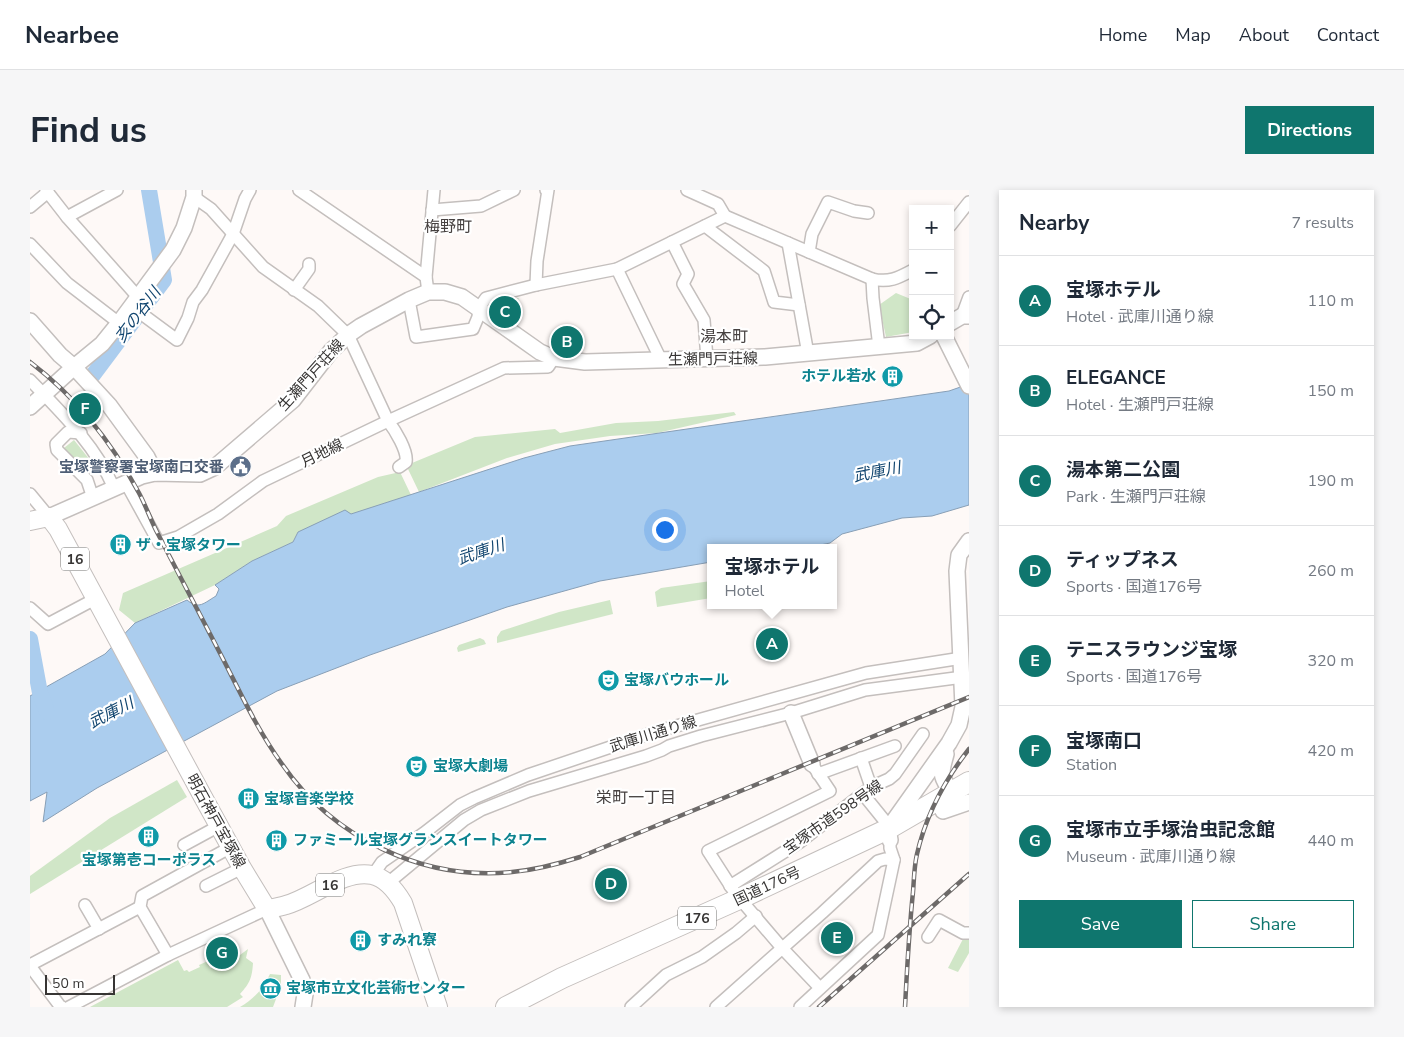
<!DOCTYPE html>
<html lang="en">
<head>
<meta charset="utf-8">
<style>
  :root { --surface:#fff; --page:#f6f6f7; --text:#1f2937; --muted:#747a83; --line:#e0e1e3; --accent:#0f766e }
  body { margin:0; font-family:"Nunito Sans","Noto Sans JP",sans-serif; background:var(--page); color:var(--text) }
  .controls { position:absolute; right:15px; top:15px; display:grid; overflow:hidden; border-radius:0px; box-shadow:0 2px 8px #0003 }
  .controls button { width:45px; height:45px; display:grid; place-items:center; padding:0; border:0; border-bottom:1px solid var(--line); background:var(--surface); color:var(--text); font:25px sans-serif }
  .scale { position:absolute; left:15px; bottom:12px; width:70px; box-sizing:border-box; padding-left:5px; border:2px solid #373534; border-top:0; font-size:14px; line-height:18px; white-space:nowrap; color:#373534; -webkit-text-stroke:4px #fff; paint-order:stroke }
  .you { position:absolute; left:634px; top:339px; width:18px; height:18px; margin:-12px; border:4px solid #fff; border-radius:50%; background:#1a73e8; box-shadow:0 0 0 8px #1a73e833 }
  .badge { display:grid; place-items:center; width:32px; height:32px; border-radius:50%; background:var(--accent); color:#fff; font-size:16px; font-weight:700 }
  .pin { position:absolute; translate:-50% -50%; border:2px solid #fff; box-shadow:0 1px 5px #0006 }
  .popup { position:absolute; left:677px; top:354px; width:130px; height:65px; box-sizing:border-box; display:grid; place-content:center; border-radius:0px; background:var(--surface); filter:drop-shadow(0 1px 4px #0005); font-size:16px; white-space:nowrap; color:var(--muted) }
  .popup b { font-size:19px; color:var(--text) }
  .popup::after { content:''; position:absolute; left:50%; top:100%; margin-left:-10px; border:10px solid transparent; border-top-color:var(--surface) }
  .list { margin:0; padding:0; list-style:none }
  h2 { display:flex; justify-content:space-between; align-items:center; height:65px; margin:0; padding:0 20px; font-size:21px }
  h2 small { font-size:16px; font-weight:400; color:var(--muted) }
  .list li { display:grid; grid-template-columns:32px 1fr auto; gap:15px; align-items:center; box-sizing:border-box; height:90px; padding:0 20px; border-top:1px solid var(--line) }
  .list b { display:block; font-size:19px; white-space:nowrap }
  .list p { margin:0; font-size:16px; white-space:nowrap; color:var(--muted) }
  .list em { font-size:16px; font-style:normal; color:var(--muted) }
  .actions { display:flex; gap:10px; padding:15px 20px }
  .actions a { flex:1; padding:11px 0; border:1px solid var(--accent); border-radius:0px; text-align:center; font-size:18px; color:var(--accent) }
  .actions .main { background:var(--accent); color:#fff }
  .icon { flex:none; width:28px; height:28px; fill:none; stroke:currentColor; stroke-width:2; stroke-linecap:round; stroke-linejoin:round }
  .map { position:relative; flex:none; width:939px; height:817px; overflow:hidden; border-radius:0px }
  header { display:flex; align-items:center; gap:30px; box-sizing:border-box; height:70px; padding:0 25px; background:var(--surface); border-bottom:1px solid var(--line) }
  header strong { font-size:24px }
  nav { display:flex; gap:28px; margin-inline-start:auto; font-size:18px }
  .intro { display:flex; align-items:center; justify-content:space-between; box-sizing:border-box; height:120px; padding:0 30px }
  h1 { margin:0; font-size:35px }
  .button { padding:12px 22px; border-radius:0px; background:var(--accent); color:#fff; font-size:18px; font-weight:700 }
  main { display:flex; gap:30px; padding:0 30px }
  aside { flex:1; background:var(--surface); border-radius:0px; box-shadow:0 2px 8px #0003 }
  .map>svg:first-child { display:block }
</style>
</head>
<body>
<header>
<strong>Nearbee</strong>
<nav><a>Home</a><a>Map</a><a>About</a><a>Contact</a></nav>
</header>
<div class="intro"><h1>Find us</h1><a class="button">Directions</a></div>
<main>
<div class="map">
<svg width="939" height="817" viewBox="0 0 939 817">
  <rect width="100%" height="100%" fill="#fef9f7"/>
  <g fill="#d0e6c7">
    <path d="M866 103 883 110V142L856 147 849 115Z"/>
    <path d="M489 108 477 127 463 117 466 114Z"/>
    <path d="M704 222 706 225 627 243 580 246 525 254 477 268 389 302 378 279 382 273 445 247 525 239 530 243 586 233 628 231Z"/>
    <path d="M44 250 68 280 60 286 34 258Z"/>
    <path d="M370 282 381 305 268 342 263 352 222 371 185 395 105 433 89 420 93 403 247 336 256 326 348 287Z"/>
    <path d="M681 391V408L627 417 625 402 631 398Z"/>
    <path d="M580 410 583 424 467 453V447L471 441 529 422Z"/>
    <path d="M450 448 454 450 456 454 428 462 427 458 429 455Z"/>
    <path d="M147 590 157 607 0 704V686L80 628Z"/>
    <path d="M934 747H939V763L928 782 918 778Z"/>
    <path d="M218 759 216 768 223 773C222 788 220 793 210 804L213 807 197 817H60L148 770 154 781 157 780 159 782 170 777 169 775 178 771 180 778 206 768Z"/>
    <path d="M240 784 251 785V794H249L246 809 243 817H210C224 809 233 799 240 784Z"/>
  </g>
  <path fill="#abcdee" stroke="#889fb6" d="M939 194V315L902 326 872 328 812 344 800 353 776 358H681V372L570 391 477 417 340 465 247 501 67 598 13 632 17 602 0 611V506L75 464 105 433 157 410C169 420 174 413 186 406L189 399 185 395 222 371 263 352 268 342 315 320 321 324 494 268 540 256 919 201Z"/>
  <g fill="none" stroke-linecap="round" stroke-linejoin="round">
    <g stroke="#abcdee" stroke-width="16">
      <path d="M63 185 134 90 119 0"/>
      <path d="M0 449 10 503 17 522"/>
    </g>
    <defs>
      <g id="street">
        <path d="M16 0 37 27 108 107"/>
        <path d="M269 0 396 87 398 102"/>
        <path d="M657 0 688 14 695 26 842 89C859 93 868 88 883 80"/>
        <path d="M164 7 181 19 233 77 288 116 318 145 358 231C365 240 378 261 376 272L369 277"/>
        <path d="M0 17 18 2"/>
        <path d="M402 20 451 16 484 0"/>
        <path d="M37 27 87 0"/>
        <path d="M675 36 734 81 744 112 769 115"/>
        <path d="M920 36 939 12"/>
        <path d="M642 52 658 84 653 94 674 130 677 169"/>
        <path d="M758 53 778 164"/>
        <path d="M0 54 37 93 89 133"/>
        <path d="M779 62 782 44 798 12 824 21 838 23"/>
        <path d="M587 79 631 170"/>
        <path d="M396 87 404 0"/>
        <path d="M842 89 843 108 849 157"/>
        <path d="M506 95 507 71 518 0H516"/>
        <path d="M264 100 279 79V74"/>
        <path d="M379 110 386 147 443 139 448 127 449 118 456 108 506 95 587 79 695 26"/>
        <path d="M101 116 147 150 158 128 163 112 172 100 203 44 215 9 220 0"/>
        <path d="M932 126 939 107"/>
        <path d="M0 190C32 223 65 255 84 298"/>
        <path d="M51 243 38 242 26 254 27 260 57 290 63 308"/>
        <path d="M96 293 129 353 148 347 188 324 233 291 358 231 474 178 518 177 524 168"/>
        <path d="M0 304 19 327"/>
        <path d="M0 418 18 434 65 409"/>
        <path d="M831 568 841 597"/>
        <path d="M782 574 800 601 678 661 705 703 752 758 790 798"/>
        <path d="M788 584 865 556"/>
        <path d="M833 604 854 630 858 639"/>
        <path d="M154 655 189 636"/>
        <path d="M343 685 352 672 394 643 430 615 444 608 498 585 625 542 836 483 932 468"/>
        <path d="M358 693 434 630 451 620 499 601 616 566 632 560 639 556 671 546 761 523 835 500 933 487"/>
        <path d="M176 696 212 678"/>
        <path d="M700 696 770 652 841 597 859 589 865 584 893 544"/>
        <path d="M55 715 69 739"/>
        <path d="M898 747 909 730 933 743H939"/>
        <path d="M138 765 110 717 112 706 201 657"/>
        <path d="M0 775 110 717"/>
        <path d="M0 776 30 816 32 817"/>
        <path d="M39 817 138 765 237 719"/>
        <path d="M601 817 636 785 672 767 706 743 726 726"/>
        <path d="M686 817 792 723 848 671 855 669 864 670"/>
        <path d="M770 817 848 745 864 670 860 658V650"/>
      </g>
      <g id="secondary">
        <path d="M0 131 30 165 44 177 79 215 117 267 125 283"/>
        <path d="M920 133 932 126H939"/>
        <path d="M914 146 939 196"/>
        <path d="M0 217 44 177 72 154 89 133 143 60 154 38 164 7V0"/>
        <path d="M19 327 112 286 125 283 170 284 185 277 263 210 301 161 318 145 331 136 379 110 398 102H415L432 107 510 162 524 168 555 172 735 167 887 153 900 146"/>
        <path d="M761 523 782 574"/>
        <path d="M916 564C912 580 909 583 918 597"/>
        <path d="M913 621 939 612"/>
        <path d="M860 650 858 639 919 553 929 535 933 517 927 381 929 365 939 351"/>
        <path d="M237 719 272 790 275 804 273 817"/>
      </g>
      <path id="primary" d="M0 331 19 327 28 339 173 607 212 678 237 719C243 718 250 717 256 715 282 708 314 679 342 685 356 688 366 701 373 713L408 817"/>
      <path id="highway" d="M476 817 532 788 709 709 858 639 939 592"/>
    </defs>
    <use href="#street" stroke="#c4bfbd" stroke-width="14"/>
    <use href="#secondary" stroke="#c4bfbd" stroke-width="18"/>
    <use href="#primary" stroke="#c4bfbd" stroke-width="20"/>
    <use href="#highway" stroke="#c4bfbd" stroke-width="22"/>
    <use href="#street" stroke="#fff" stroke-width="11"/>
    <use href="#secondary" stroke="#fff" stroke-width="15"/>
    <use href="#primary" stroke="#fff" stroke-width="18"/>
    <use href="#highway" stroke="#fff" stroke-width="20"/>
    <defs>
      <g id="rail">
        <path d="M0 172C45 206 82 253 109 303 116 316 121 331 128 344 149 385 171 426 192 467 211 504 228 541 252 574 303 648 393 691 482 682 505 680 528 674 550 667L939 507"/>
        <path d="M789 817 939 684"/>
        <path d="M875 817C877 779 879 741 883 702 884 690 884 677 887 664 896 625 914 591 939 559"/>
      </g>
    </defs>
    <use href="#rail" stroke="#6d6a69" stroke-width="4.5"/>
    <use href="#rail" stroke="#fff" stroke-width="2.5" stroke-dasharray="8" stroke-linecap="butt"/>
  </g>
  <defs>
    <symbol id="building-disc" viewBox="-11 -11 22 22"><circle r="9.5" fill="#0f9aa8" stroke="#fff"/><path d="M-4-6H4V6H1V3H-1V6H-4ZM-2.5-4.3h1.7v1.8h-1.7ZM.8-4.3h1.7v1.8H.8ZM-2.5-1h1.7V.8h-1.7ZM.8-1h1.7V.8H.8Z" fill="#fff"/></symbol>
    <symbol id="civic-disc" viewBox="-11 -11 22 22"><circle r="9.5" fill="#5c6f8a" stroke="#fff"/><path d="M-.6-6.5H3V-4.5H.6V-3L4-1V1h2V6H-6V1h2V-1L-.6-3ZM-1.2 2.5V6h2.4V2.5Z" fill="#fff"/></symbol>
    <symbol id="theatre-disc" viewBox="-11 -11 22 22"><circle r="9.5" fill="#0f9aa8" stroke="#fff"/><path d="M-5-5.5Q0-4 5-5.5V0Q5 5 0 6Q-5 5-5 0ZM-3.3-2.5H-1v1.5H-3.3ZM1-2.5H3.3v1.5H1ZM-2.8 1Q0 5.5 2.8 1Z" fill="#fff"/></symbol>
    <symbol id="museum-disc" viewBox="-11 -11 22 22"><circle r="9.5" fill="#0f9aa8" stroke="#fff"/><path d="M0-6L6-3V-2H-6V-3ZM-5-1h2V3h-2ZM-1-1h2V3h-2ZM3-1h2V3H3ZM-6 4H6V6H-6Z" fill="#fff"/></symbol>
  </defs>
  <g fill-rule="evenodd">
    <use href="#building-disc" x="850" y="174" width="25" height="25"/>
    <use href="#civic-disc" x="198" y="264" width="25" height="25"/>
    <use href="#building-disc" x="78" y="342" width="25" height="25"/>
    <use href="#theatre-disc" x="566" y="478" width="25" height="25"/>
    <use href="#theatre-disc" x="374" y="564" width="25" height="25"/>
    <use href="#building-disc" x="206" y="596" width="25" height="25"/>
    <use href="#building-disc" x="106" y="634" width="25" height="25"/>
    <use href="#building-disc" x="234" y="638" width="25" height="25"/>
    <use href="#building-disc" x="318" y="738" width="25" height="25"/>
    <use href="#museum-disc" x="228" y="786" width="25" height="25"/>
  </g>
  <g text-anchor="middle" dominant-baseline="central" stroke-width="4.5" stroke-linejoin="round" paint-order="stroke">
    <g fill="#fff" stroke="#737271" stroke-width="1">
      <rect x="31" y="357.5" width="28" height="23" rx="4"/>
      <rect x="286" y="683.5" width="28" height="23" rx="4"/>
      <rect x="648" y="716.5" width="38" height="23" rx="4"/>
    </g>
    <g font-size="14" font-weight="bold" fill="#373534">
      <text x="45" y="369">16</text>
      <text x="300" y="695">16</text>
      <text x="667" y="728">176</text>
    </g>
    <g font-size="15" fill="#373534" stroke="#fff">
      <text transform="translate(683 169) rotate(-1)">生瀬門戸荘線</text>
      <text transform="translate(281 185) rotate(-48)">生瀬門戸荘線</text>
      <text transform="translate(292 263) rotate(-26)">月地線</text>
      <text transform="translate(623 544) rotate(-17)">武庫川通り線</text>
      <text transform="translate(803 627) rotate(-35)">宝塚市道598号線</text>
      <text transform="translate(186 631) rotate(61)">明石神戸宝塚線</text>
      <text transform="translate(737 696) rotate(-25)">国道176号</text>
    </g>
    <g font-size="15" font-weight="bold" fill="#0d838f" stroke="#fff" text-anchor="start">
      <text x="846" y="186" text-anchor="end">ホテル若水</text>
      <text x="106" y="355">ザ・宝塚タワー</text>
      <text x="594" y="490">宝塚バウホール</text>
      <text x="403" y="576">宝塚大劇場</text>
      <text x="234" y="609">宝塚音楽学校</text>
      <text x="263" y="650">ファミール宝塚グランスイートタワー</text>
      <text x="119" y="670" text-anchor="middle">宝塚第壱コーポラス</text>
      <text x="347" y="750">すみれ寮</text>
      <text x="256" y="798">宝塚市立文化芸術センター</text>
    </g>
    <g font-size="15" font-weight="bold" fill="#4e5e75" stroke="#fff" text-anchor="end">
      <text x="194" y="277">宝塚警察署宝塚南口交番</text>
    </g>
    <g font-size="16" fill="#464140" stroke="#fff">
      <text x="418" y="37">梅野町</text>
      <text x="694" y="147">湯本町</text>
      <text x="606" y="608">栄町一丁目</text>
    </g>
    <g font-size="16" font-style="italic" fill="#11456f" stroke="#fff">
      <text transform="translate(108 125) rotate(-53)">亥の谷川</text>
      <text transform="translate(847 282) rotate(-11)">武庫川</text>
      <text transform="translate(451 362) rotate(-18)">武庫川</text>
      <text transform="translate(81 523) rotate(-27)">武庫川</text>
    </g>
  </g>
</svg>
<div class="controls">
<button>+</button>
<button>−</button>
<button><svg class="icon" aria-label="locate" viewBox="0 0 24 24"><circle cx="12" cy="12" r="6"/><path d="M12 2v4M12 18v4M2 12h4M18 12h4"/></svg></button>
</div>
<div class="scale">50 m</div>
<div class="you"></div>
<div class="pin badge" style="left:742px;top:454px">A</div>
<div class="popup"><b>宝塚ホテル</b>Hotel</div>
<div class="pin badge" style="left:537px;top:152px">B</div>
<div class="pin badge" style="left:475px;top:122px">C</div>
<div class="pin badge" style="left:581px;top:694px">D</div>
<div class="pin badge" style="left:807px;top:748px">E</div>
<div class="pin badge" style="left:55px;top:219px">F</div>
<div class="pin badge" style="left:192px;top:763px">G</div>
</div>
<aside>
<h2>Nearby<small>7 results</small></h2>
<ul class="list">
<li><span class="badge">A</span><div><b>宝塚ホテル</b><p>Hotel · 武庫川通り線</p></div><em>110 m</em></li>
<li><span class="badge">B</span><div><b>ELEGANCE</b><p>Hotel · 生瀬門戸荘線</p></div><em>150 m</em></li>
<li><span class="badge">C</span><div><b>湯本第二公園</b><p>Park · 生瀬門戸荘線</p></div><em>190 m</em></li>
<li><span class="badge">D</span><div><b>ティップネス</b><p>Sports · 国道176号</p></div><em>260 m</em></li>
<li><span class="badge">E</span><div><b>テニスラウンジ宝塚</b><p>Sports · 国道176号</p></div><em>320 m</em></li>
<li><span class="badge">F</span><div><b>宝塚南口</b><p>Station</p></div><em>420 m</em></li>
<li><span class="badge">G</span><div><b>宝塚市立手塚治虫記念館</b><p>Museum · 武庫川通り線</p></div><em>440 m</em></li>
</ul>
<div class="actions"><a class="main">Save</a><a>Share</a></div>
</aside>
</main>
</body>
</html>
